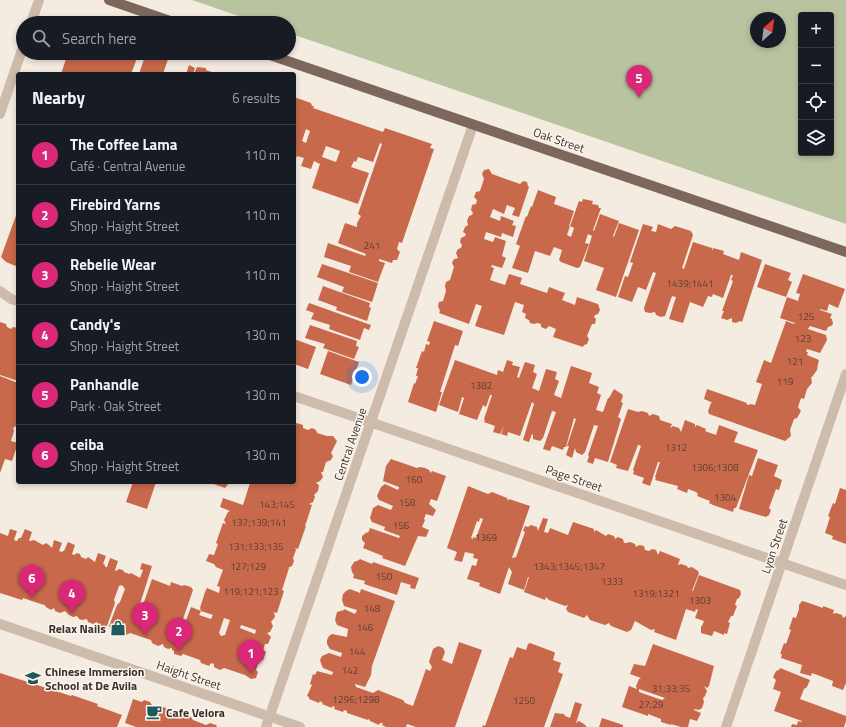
<!DOCTYPE html>
<html lang="en">
<head>
<meta charset="utf-8">
<style>
  :root { --surface:#171b24; --page:#20242c; --text:#f1f3f6; --muted:#9ea1a6; --line:#363941; --accent:#db2777 }
  body { margin:0; font-family:"Titillium Web",sans-serif; background:var(--page); color:var(--text) }
  .controls { position:absolute; right:12px; top:12px; display:grid; overflow:hidden; border-radius:4px; box-shadow:0 2px 6px #0003 }
  .controls button { width:36px; height:36px; display:grid; place-items:center; padding:0; border:0; border-bottom:1px solid var(--line); background:var(--surface); color:var(--text); font:20px sans-serif }
  .compass { position:absolute; left:750px; top:12px; width:36px; height:36px; border-radius:50%; background:var(--surface); box-shadow:0 2px 6px #0003; rotate:28deg }
  .you { position:absolute; left:362px; top:377px; width:14px; height:14px; margin:-10px; border:3px solid #fff; border-radius:50%; background:#1a73e8; box-shadow:0 0 0 6px #1a73e833 }
  .badge { display:grid; place-items:center; width:26px; height:26px; border-radius:50%; background:var(--accent); color:#fff; font-size:13px; font-weight:700 }
  .pin { position:absolute; translate:-50% -33px; filter:drop-shadow(0 1px 2px #0008) }
  .pin::after { content:''; position:absolute; top:21px; width:14px; height:12px; background:inherit; clip-path:polygon(0 0,100% 0,50% 100%) }
  .list { margin:0; padding:0; list-style:none }
  h2 { display:flex; justify-content:space-between; align-items:center; height:52px; margin:0; padding:0 16px; font-size:17px }
  h2 small { font-size:13px; font-weight:400; color:var(--muted) }
  .list li { display:grid; grid-template-columns:26px 1fr auto; gap:12px; align-items:center; box-sizing:border-box; height:60px; padding:0 16px; border-top:1px solid var(--line) }
  .list b { display:block; font-size:15px; white-space:nowrap }
  .list p { margin:0; font-size:13px; white-space:nowrap; color:var(--muted) }
  .list em { font-size:13px; font-style:normal; color:var(--muted) }
  .icon { flex:none; width:22px; height:22px; fill:none; stroke:currentColor; stroke-width:2; stroke-linecap:round; stroke-linejoin:round }
  .map { position:relative; flex:none; width:846px; height:727px; overflow:hidden }
  .search { position:absolute; background:var(--surface); box-shadow:0 2px 6px #0003; left:16px; top:16px; width:280px; height:44px; display:flex; align-items:center; gap:10px; box-sizing:border-box; padding:0 14px; border-radius:22px; color:var(--muted); font-size:15px }
  .panel { position:absolute; background:var(--surface); box-shadow:0 2px 6px #0003; left:16px; top:72px; width:280px; height:412px; border-radius:4px }
  .map>svg:first-child { display:block }
</style>
</head>
<body>
<div class="map">
<svg width="846" height="727" viewBox="0 0 846 727">
  <rect width="100%" height="100%" fill="#f4ebe1"/>
  <path fill="#b8c4a0" fill-rule="evenodd" d="M192 0H846V224L289 33V23H259ZM801 15H831V153H801ZM756 18H780V42H756Z"/>
  <g fill="#c8694b" fill-rule="evenodd">
    <path d="M68 53H139L131 74H61Z"/>
    <path d="M146 53H161L169 56 163 74H139Z"/>
    <path d="M189 65 195 68 193 74H186Z"/>
    <path d="M197 67 206 68V70L217 74H194Z"/>
    <path d="M294 97 311 103 312 106H314L313 108 383 132 385 128 432 144 430 148 434 149 402 243 399 242 397 249 400 252 397 260H393L392 263 379 259V261L385 263 378 282 349 272 351 266 324 257 328 243 365 256 366 254 338 243 345 223 357 227V223L361 216 358 214 382 144 380 143 373 162 358 157 356 162 354 161 351 167 369 173 358 204 312 188 320 164 314 161 311 169 301 166 304 158 297 156 294 163ZM306 129 310 131 306 143 302 141ZM326 146 340 151 336 162 322 157Z"/>
    <path d="M489 169 492 174 520 184 523 181 527 182 528 186 529 187 519 217 512 215 515 208 507 205 504 214 493 209 490 217 500 221 501 216 514 221 512 225 516 226 513 237 502 233 501 237 486 232 484 239 493 242 495 237 506 241 502 256 506 258 502 268 492 265 491 267 494 268 490 280 505 285 509 274 522 278 520 284 547 293 549 287 565 293 562 300 575 305 577 297 598 304 600 310 598 314 595 315 594 317 596 319 595 324H592L587 336 589 339 587 344 584 345 583 347 553 337 556 329 549 326 546 329 541 327V324L537 323 534 324 530 323 529 320 525 318 526 314 522 312 524 305 515 302 504 335 475 326 482 306 476 304 469 324 439 313 440 311 438 306 439 302 443 301 446 291 445 286 446 282 450 280 454 267 452 263 454 259 458 258 456 253 458 249 461 248 462 245 460 242 461 238 465 236 466 234 463 232 465 227 468 225 467 221 469 216 472 215 473 213 471 210 472 205 476 204 477 200 474 197 476 192 480 191 484 179 482 174 484 170Z"/>
    <path d="M538 190 556 197 554 204 574 211 569 226H570L567 235 571 237 574 228 570 226 579 201 582 202 583 199 593 201 592 204 598 205 599 208H601L593 230 594 231 600 214 619 221 613 236 614 237 619 223 639 230 616 297 596 290 604 268 584 261 592 236 588 234 585 243 589 244 580 267 577 268 561 262 559 260 562 250 554 247 550 256 535 251 528 273 512 268 520 246 516 244 526 216 527 217 531 206 532 207Z"/>
    <path d="M18 210V267L6 262 1 257Z"/>
    <path d="M643 224 653 227 651 231 656 232 658 224 671 229 675 226 691 231 693 235 682 268 684 269 693 242 712 248V251L713 248 724 251 723 254 739 260 741 252 762 260 742 322 740 321 736 323 732 322V318L727 320 721 318 724 311H722L733 281 731 280 733 275H731L723 298 713 294 712 297 708 296 703 307 690 302 683 323 669 319 676 297 672 296 665 316 661 317 656 315 655 312 650 313 645 312 644 308 656 273 653 272 646 290 638 287 632 302 618 297 625 276 628 277 633 263 630 262Z"/>
    <path d="M322 264 378 283 372 302 342 292 344 287 317 277Z"/>
    <path d="M765 264 791 273 788 280 792 282 786 297 757 287Z"/>
    <path d="M803 274 845 289 838 308 829 304 827 311 820 309V310L832 314 830 318 832 319 833 324 831 326 828 327 826 331 810 326 808 329 826 335 827 340 820 353 807 349 806 352H808L807 355 819 360 818 364 817 370 812 377H811L812 383 807 389 804 399 801 398 798 407 801 411 797 418 794 419 790 430 791 436 785 441 709 414 708 411 711 403H713L704 399 707 389 747 403 746 404 749 405 750 404 755 405 762 384 756 382 764 360 771 363 786 321 794 324 795 323 780 318 787 297 798 301 800 294 796 293Z"/>
    <path d="M323 286 370 303 369 307 371 308 367 321 336 310 337 307 318 300Z"/>
    <path d="M309 303 371 325 369 330 364 328 360 340 329 329 330 325 311 319 314 313 306 310Z"/>
    <path d="M434 321 463 331 458 346 455 345 440 392H442L436 412 408 402 414 383 415 384 418 376H416L418 368H416L422 351 424 352 426 344 429 345 430 342 427 341Z"/>
    <path d="M0 322 6 324 7 327 11 329 13 327 18 328V381L0 375Z"/>
    <path d="M310 325 357 341 356 346 359 347 354 359 323 348 325 344 305 338Z"/>
    <path d="M294 339 316 347 308 369 294 364Z"/>
    <path d="M328 351 359 362 351 385 320 374Z"/>
    <path d="M455 360 497 375 498 370 503 372 507 360 513 362 512 365 520 367 517 377 519 378 525 362 535 365 533 372 537 374 532 388 539 391 546 369 557 372 555 379 559 381 554 395 561 398 571 366 592 373 589 383 599 387 597 393 601 395 596 410 603 412 608 398H609L614 389 623 395 621 402 623 403 618 417 621 419 608 462 595 458 593 464 587 462 589 456 588 455 598 426 594 425 585 452 582 455 576 452 575 448 572 458 566 455 569 446H567L576 419 574 418 566 447H564L563 450 552 446 550 451 543 449 556 412 552 411 543 438 540 441 533 439V435L532 434 529 442 523 440 534 404 532 402 520 436 508 432 507 436 501 434 504 426 500 434 493 432 495 426 484 422 485 420 484 419 492 395H490L486 407 483 405 477 420 459 414 464 398 462 397 458 412 439 405Z"/>
    <path d="M0 376 18 383V420L16 426 13 428 14 431 11 441 18 443 12 461 5 459 0 473Z"/>
    <path d="M628 409 638 412 642 411 648 413 649 416 653 414 659 416 660 420 672 424 670 428 673 426 679 428 681 432 685 420 695 424V427L697 425 706 429 705 431 716 435 719 425 738 432 734 442 758 450 736 508H734L733 512 713 505 709 503 710 501 697 496 698 494 696 492 688 489 687 493 677 489 678 486 655 480 656 478 655 477 660 462H658L650 486 642 483 644 478 633 474 634 471 633 470 641 446 639 445H638L628 471 616 468 617 465 610 462Z"/>
    <path d="M297 423 303 425V428L308 430 312 428 316 430 317 433 327 436H333L337 441 331 453 333 456 331 460 326 462 323 472H321L323 477 320 481 316 483 319 485 318 491 314 495 315 497 313 502 309 504 312 505 305 526H306L298 549 295 548 296 550 293 558 294 561 292 566 288 568H289L282 590 284 591 277 613 274 612 275 617 271 622 273 626 270 632 267 633 271 637 268 644H265L263 650 266 652 263 660 259 661 256 670 258 672 256 678 251 679 245 675 224 668 220 670 214 667V664L211 663 209 666 201 663 200 660 183 654 181 656 174 654V651L172 650V648L168 649 164 647 163 644 158 646 152 643 151 640 130 633 126 635 121 633 120 630 116 631 111 629 109 626 117 605 120 602 125 589 122 585 119 586 114 600 115 603 107 626 104 627 98 625 97 622 93 624 88 622 87 619 82 620 79 619 77 616 73 617 69 615 65 611 60 613 55 611 54 608 51 610 46 607 44 604V605L23 598 22 600 0 593V533L8 536 10 529 17 531 14 540 17 541 19 538H21L25 529 32 532 29 541H30L34 540 43 545 46 543 49 545 52 548 54 540 62 543 59 551 62 552 63 551H64L68 542 75 545 72 554 74 555 77 553 80 554 81 557 86 559 88 557 95 562 98 553 106 556 103 564 105 565V567H107L110 558 118 561 115 570 116 571 119 569 123 570 124 572 129 574 131 573 140 578 143 570 140 569 142 563 152 566 140 604 143 605 152 579 170 586 171 582 182 586 184 585 191 587 193 590 182 622 185 623 191 607 201 611 199 615 211 619 213 615 201 611 200 608 205 592 207 588 219 593 220 587 217 586 223 570 216 567 214 564 206 561 209 554 214 555 218 544 216 543 223 523 226 524 224 520 228 512 230 511 220 507 223 498 243 505 250 483 247 482H294V425ZM224 618 230 620 225 635 221 636 219 633ZM241 625 256 630 255 634 240 628Z"/>
    <path d="M758 458 778 465 774 476 782 480 779 490 776 489 769 508 771 510 769 515 766 517 739 509 749 475 752 476Z"/>
    <path d="M391 459 417 468 420 467 425 468 429 470 431 473 432 471 446 476 437 501 431 499 429 504 436 510 433 516 426 514 424 519 425 520 422 527 429 530 426 537 418 536 405 566 382 558 383 556 363 548 365 543 362 540V536L367 532 368 533 370 528 399 538 400 536 384 530 385 527 372 522 370 518 373 508 378 505 391 510 393 506 379 500 377 496 381 487 385 484 398 490 399 487 383 481 386 466Z"/>
    <path d="M133 482H156L147 509 126 502Z"/>
    <path d="M208 482H230L225 488Z"/>
    <path d="M468 486 488 494 492 492 507 498 508 501 509 499 530 506 512 558 516 557 525 532 523 531 525 526 528 527 531 525 537 527 538 531 543 518 548 519 544 532 548 533 550 528 568 535 573 522 594 529V532L596 530 606 536 608 534 614 536 615 539 618 537 623 539 624 543H626L630 542 635 544 636 547 639 545 644 546 645 550 649 551 652 549 656 550 658 555 660 551 680 559 678 565 681 564 687 566 688 568 692 567 698 571 699 573 692 591H693L699 575 740 590 741 594 739 598 737 599 735 605 737 606 733 616H731L728 622 730 623 727 634 724 633V635L714 631 712 636 701 633V626H702L704 621 695 618 698 610 696 609 695 612 686 609 676 640 654 632 655 629 651 630 635 621 631 630 627 632 611 626 609 623 605 625 590 620 587 615 584 618 568 612 566 609 568 605 565 606 549 600 546 597 545 600 524 592 529 577H528L524 590 508 584 512 572 509 567 500 594 479 586 480 583 467 579 472 565 476 566 478 559 473 558 474 554 465 552 462 562 454 560 457 552 447 548ZM480 518 483 519 476 538 473 537V539L471 538 477 521 479 522Z"/>
    <path d="M840 488 846 490V544L832 539 833 536 825 533 830 517 828 516 833 503 835 504Z"/>
    <path d="M360 559 372 564 373 562 419 578 415 589 410 588 411 585 401 582 397 595 364 584 365 581 353 578 354 575 352 572 351 567 354 562 359 560Z"/>
    <path d="M350 589 360 593 361 589 395 601 372 666 371 675 365 687 355 684 356 687 373 693 378 690 403 700 405 703 413 706 426 669 430 671 432 667 429 662 433 649 438 646 443 648 445 652 442 660 452 664 459 642 482 650 455 727H416L407 724 406 727H386L382 725 383 723H380L379 725 370 721V720L368 719V720L347 713V711L344 710 343 712 334 709 335 707 332 706V708L322 704 323 703 320 701 319 703 309 699V697L307 696 312 685 310 684 313 674 315 675 317 671 332 675 333 672 323 668 322 666 320 660 322 656 329 653 341 657 342 653 330 649 327 644V640L329 636 332 634 347 637 348 629 337 625 335 620 337 612 344 610V609L355 614 357 610 344 606 342 600 343 594 346 591Z"/>
    <path d="M802 601 806 602 823 608V606L834 610 833 614 836 613 842 615 843 618 846 616V683L843 690 832 686 833 681 812 673 811 676 800 673 802 665 781 658 782 654H780L784 643 786 644 791 630 789 629 793 617 796 618 799 609V605Z"/>
    <path d="M530 643 554 652 555 653 553 660 561 663 558 672 563 674 544 727H482L483 725 485 726 510 657 513 658 517 647 526 650 528 644Z"/>
    <path d="M653 644 714 666 709 686 707 688 704 686 707 691 705 696 703 698 704 702 702 708 699 710 694 709V710L701 713 697 721 690 719 688 727H681L671 724V725L661 722V719L648 714V716L622 707 629 686 637 689 636 686 639 679 641 678 630 674 634 664 645 666ZM639 689 665 698 662 700 639 692Z"/>
    <path d="M780 668 810 680 807 687 804 689 800 699 846 716V721L844 727H791L792 724 797 725 798 721 801 722 802 721 774 711 781 692 773 689 776 680 773 677 776 671 779 670Z"/>
    <path d="M0 673 71 696 72 695 98 704 97 706 122 715 117 727H0Z"/>
    <path d="M133 699 142 702 144 700 150 702 152 705 157 708 160 706 166 708 168 712 182 717 185 715 191 717 193 720 206 725 210 723 216 725 217 727H136L125 723Z"/>
    <path d="M575 702 582 704 576 723 579 721 584 724 587 727H550L555 713 564 714 565 716 570 718Z"/>
    <path d="M602 718 623 725V727H599Z"/>
  </g>
  <g fill="none" stroke-linecap="round" stroke-linejoin="round">
    <g stroke="#cdbbac" stroke-width="10">
      <path d="M31 23 39 0"/>
      <path d="M0 114 23 47"/>
      <path d="M0 291 11 299 18 301"/>
      <path d="M294 396 846 585"/>
      <path d="M0 624 300 727"/>
      <path d="M266 727 473 125"/>
      <path d="M726 727 846 374"/>
    </g>
    <g stroke="#7d675c" stroke-width="10">
      <path d="M109 0 176 23"/>
      <path d="M264 53 846 252"/>
    </g>
  </g>
  <defs>
    <symbol id="shop-bare" viewBox="-9 -9 18 18"><path d="M-5-2.5h2.3a2.7 3.5 0 0 1 5.4 0H5L5.5 6h-11ZM-1.5-2.5h3a1.5 2.3 0 0 0-3 0Z" fill="#1f5a5e" stroke="#fbf5ee" stroke-width="2.5" paint-order="stroke"/></symbol>
    <symbol id="school-bare" viewBox="-9 -9 18 18"><path d="M0-5L7-2L0 1L-7-2ZM-4 1L0 2.5L4 1V4Q0 6-4 4Z" fill="#1f5a5e" stroke="#fbf5ee" stroke-width="2.5" paint-order="stroke"/></symbol>
    <symbol id="cafe-bare" viewBox="-9 -9 18 18"><path d="M-5.5-4.5H6V0H3Q3 3.5 0 3.5H-2.5Q-5.5 3.5-5.5 0ZM3-3.2v2h1.7v-2ZM-6 4.5H4V6H-6Z" fill="#1f5a5e" stroke="#fbf5ee" stroke-width="2.5" paint-order="stroke"/></symbol>
  </defs>
  <g fill-rule="evenodd">
    <use href="#shop-bare" x="107" y="617" width="22" height="22"/>
    <use href="#school-bare" x="22" y="667" width="22" height="22"/>
    <use href="#cafe-bare" x="143" y="701" width="22" height="22"/>
  </g>
  <g text-anchor="middle" dominant-baseline="central" stroke-width="3" stroke-linejoin="round" paint-order="stroke">
    <g font-size="10" fill="#5e3e33">
      <text x="372" y="245">241</text>
      <text x="690" y="283">1439;1441</text>
      <text x="806" y="316">125</text>
      <text x="803" y="338">123</text>
      <text x="795" y="361">121</text>
      <text x="785" y="381">119</text>
      <text x="481" y="385">1382</text>
      <text x="676" y="447">1312</text>
      <text x="715" y="467">1306;1308</text>
      <text x="414" y="479">160</text>
      <text x="725" y="497">1304</text>
      <text x="407" y="502">158</text>
      <text x="277" y="504">143;145</text>
      <text x="259" y="522">137;139;141</text>
      <text x="401" y="525">156</text>
      <text x="486" y="537">1369</text>
      <text x="256" y="546">131;133;135</text>
      <text x="248" y="566">127;129</text>
      <text x="569" y="566">1343;1345;1347</text>
      <text x="384" y="576">150</text>
      <text x="612" y="581">1333</text>
      <text x="251" y="591">119;121;123</text>
      <text x="656" y="593">1319;1321</text>
      <text x="700" y="600">1303</text>
      <text x="372" y="608">148</text>
      <text x="365" y="627">146</text>
      <text x="357" y="651">144</text>
      <text x="350" y="670">142</text>
      <text x="671" y="688">31;33;35</text>
      <text x="356" y="699">1296;1298</text>
      <text x="524" y="700">1250</text>
      <text x="651" y="704">27;29</text>
    </g>
    <g font-size="12" fill="#3b302b" stroke="#fbf5ee">
      <text transform="translate(559 140) rotate(19)">Oak Street</text>
      <text transform="translate(350 444) rotate(-71)">Central Avenue</text>
      <text transform="translate(574 478) rotate(19)">Page Street</text>
      <text transform="translate(774 546) rotate(-71)">Lyon Street</text>
      <text transform="translate(189 675) rotate(19)">Haight Street</text>
    </g>
    <g font-size="12" font-weight="bold" fill="#3b302b" stroke="#fbf5ee" text-anchor="start">
      <text x="106" y="628" text-anchor="end">Relax Nails</text>
      <text x="45" y="671">Chinese Immersion<tspan x="45" dy="14">School at De Avila</tspan></text>
      <text x="166" y="712">Cafe Velora</text>
    </g>
  </g>
</svg>
<div class="controls">
<button>+</button>
<button>−</button>
<button><svg class="icon" aria-label="locate" viewBox="0 0 24 24"><circle cx="12" cy="12" r="6"/><path d="M12 2v4M12 18v4M2 12h4M18 12h4"/></svg></button>
<button><svg class="icon" aria-label="layers" viewBox="0 0 24 24"><path d="M12 4l9 5-9 5-9-5zM3 14l9 5 9-5"/></svg></button>
</div>
<svg class="compass" viewBox="-18 -18 36 36"><path d="M0-13l5 13h-10z" fill="#e53935"/><path d="M0 13l5-13h-10z" fill="#9ea1a6"/></svg>
<div class="you"></div>
<div class="pin badge" style="left:251px;top:673px">1</div>
<div class="pin badge" style="left:179px;top:651px">2</div>
<div class="pin badge" style="left:145px;top:635px">3</div>
<div class="pin badge" style="left:72px;top:613px">4</div>
<div class="pin badge" style="left:639px;top:98px">5</div>
<div class="pin badge" style="left:32px;top:598px">6</div>
<div class="search"><svg class="icon" aria-label="search" viewBox="0 0 24 24"><circle cx="10" cy="10" r="6"/><path d="M15 15l6 6"/></svg>Search here</div>
<section class="panel">
<h2>Nearby<small>6 results</small></h2>
<ul class="list">
<li><span class="badge">1</span><div><b>The Coffee Lama</b><p>Café · Central Avenue</p></div><em>110 m</em></li>
<li><span class="badge">2</span><div><b>Firebird Yarns</b><p>Shop · Haight Street</p></div><em>110 m</em></li>
<li><span class="badge">3</span><div><b>Rebelie Wear</b><p>Shop · Haight Street</p></div><em>110 m</em></li>
<li><span class="badge">4</span><div><b>Candy's</b><p>Shop · Haight Street</p></div><em>130 m</em></li>
<li><span class="badge">5</span><div><b>Panhandle</b><p>Park · Oak Street</p></div><em>130 m</em></li>
<li><span class="badge">6</span><div><b>ceiba</b><p>Shop · Haight Street</p></div><em>130 m</em></li>
</ul>
</section>
</div>
</body>
</html>
